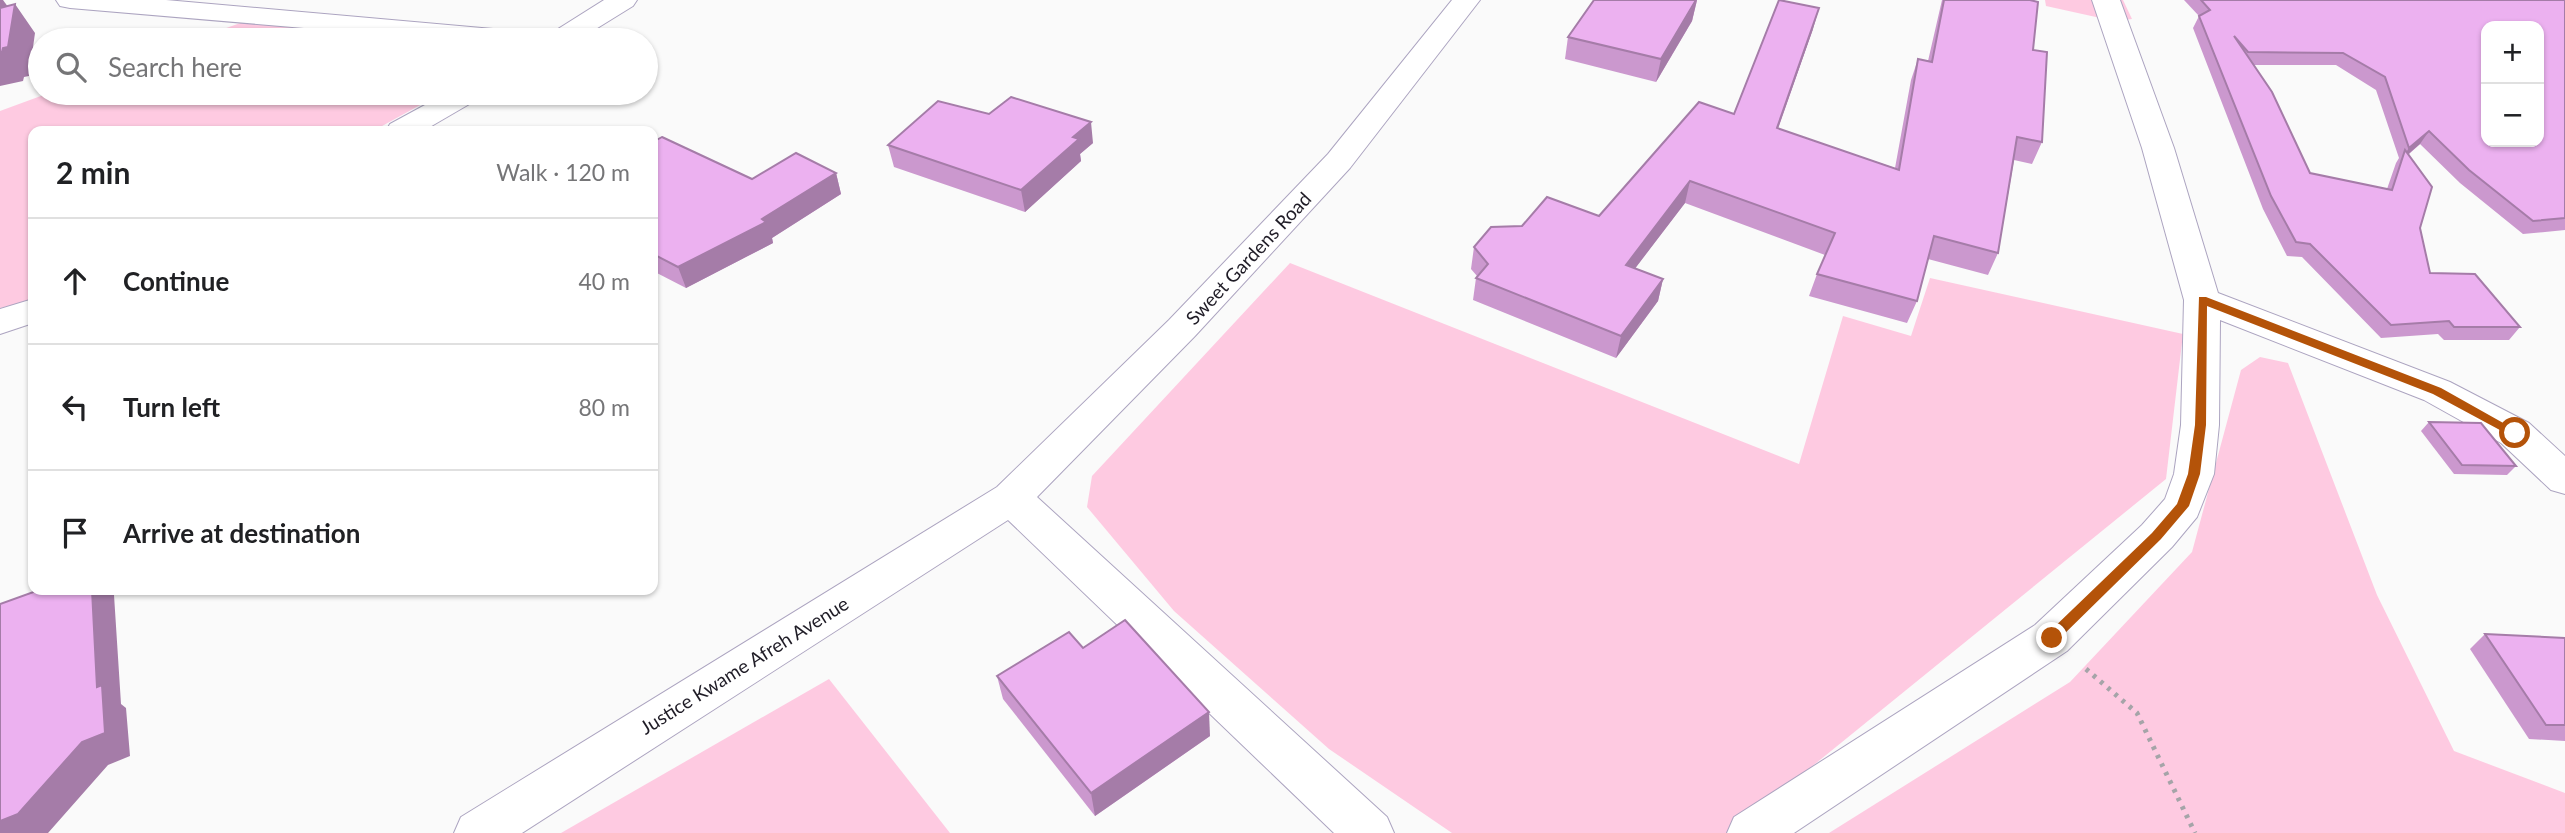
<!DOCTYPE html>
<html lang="en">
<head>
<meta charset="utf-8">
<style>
  :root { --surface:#fff; --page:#f6f6f6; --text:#202124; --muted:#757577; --line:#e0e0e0 }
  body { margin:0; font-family:Lato,sans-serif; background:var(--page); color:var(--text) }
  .controls { position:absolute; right:21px; top:21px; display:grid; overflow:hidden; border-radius:14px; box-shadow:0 2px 5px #0004 }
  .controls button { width:63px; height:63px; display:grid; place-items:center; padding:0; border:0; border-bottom:2px solid var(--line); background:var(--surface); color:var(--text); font:35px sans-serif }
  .stop { position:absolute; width:21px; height:21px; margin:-16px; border:5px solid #b45309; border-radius:50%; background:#fff }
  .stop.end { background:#b45309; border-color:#fff; box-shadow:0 2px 7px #0008 }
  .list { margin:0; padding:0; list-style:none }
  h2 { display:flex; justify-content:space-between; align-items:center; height:91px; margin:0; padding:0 28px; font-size:30px }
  h2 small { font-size:23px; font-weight:400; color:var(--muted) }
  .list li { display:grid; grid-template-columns:46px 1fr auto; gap:21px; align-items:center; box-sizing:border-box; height:126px; padding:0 28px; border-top:2px solid var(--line) }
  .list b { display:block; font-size:26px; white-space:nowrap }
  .list em { font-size:23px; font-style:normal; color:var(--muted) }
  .icon { flex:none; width:38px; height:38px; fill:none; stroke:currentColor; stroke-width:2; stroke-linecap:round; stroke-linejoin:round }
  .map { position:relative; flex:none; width:2565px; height:833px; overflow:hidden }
  .search { position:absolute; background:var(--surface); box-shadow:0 2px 5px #0004; left:28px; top:28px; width:630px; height:77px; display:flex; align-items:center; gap:18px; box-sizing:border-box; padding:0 24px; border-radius:38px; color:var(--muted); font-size:26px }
  .panel { position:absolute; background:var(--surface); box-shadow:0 2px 5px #0004; left:28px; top:126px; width:630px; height:469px; border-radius:14px }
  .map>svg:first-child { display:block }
</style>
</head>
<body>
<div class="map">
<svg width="2565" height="833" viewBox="0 0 2565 833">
  <rect width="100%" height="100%" fill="#fafafa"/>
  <g fill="#fecae1">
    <path d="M2045 0H2123L2132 19 2114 21 2046 6Z"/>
    <path d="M243 22 443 40H193Z"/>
    <path d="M49 93H442L373 131H33V300L0 308V111Z"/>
    <path d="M1290 263 1799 464 1843 316 1911 336 1930 278 2183 334 2166 479 1730 833H1452L1329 749 1174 611 1087 507 1092 476Z"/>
    <path d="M2260 357 2288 363 2377 595 2454 751 2565 793V833H1829L2070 682 2192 552 2241 370Z"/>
    <path d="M829 679 950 833H561Z"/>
  </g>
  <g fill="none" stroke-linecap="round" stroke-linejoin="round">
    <defs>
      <g id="minor">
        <path d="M56 0H166L550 34 604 0H637L633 6 578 40H445L70 8 60 6Z"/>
        <path d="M1452 0H1480L1350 168 1195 336 1037 497 1387 817 1394 833H1334L1008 520 522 833H454L461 817 997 487 1169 320 1328 154Z"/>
        <path d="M2092 0H2120L2174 148 2218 293 2450 382 2529 423 2565 456V494L2551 490 2501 443 2424 400 2220 320 2219 425 2214 474 2197 517 2172 547 2067 651 1794 833H1727L1734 817 2035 625 2142 525 2165 499 2174 474 2181 425 2184 300 2142 148Z"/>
        <path d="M447 93H483L478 99 423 131H386L390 124Z"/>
        <path d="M33 299V323L0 334V309Z"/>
      </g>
    </defs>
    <use href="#minor" stroke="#aca4c0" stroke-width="2"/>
    <path stroke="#a5a4a8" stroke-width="5" stroke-dasharray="3.5 6" stroke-linecap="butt" d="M2086 669 2137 713 2195 833"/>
    <use href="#minor" fill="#fff" fill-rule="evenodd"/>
  </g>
  <g fill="#cb98ce" fill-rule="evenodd">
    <path d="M1697 0 1692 21 1656 82 1565 59 1568 37Z"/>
    <path d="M1942 0H2030L2033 50 2042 142 2032 164 2014 160 1998 253 1988 275 1928 259 1917 301 1907 323 1809 296 1817 274 1825 255 1685 203 1635 268 1663 279 1658 301 1616 358 1473 300 1476 278 1477 276 1471 269 1474 247 1522 226 1599 216 1734 114 1813 29 1778 129 1895 168 1911 80 1918 59 1928 61Z"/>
    <path d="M2184 0H2565V230L2523 234 2460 183 2420 144 2408 155 2420 228 2430 273 2520 327 2509 340H2444L2438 334 2381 338 2302 257 2287 256 2263 209 2193 28 2199 16ZM2253 65H2336L2376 90 2399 158 2396 163 2387 189 2310 173Z"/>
    <path d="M653 142 752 179 836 173 841 194 772 238 773 243 686 288 653 271Z"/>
    <path d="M1093 143 1080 154 1081 161 1025 212 894 167 888 145Z"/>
    <path d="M2429 422 2516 466 2507 475 2454 474 2421 431Z"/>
    <path d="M2485 634 2565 638V741L2529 739 2470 649Z"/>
    <path d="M1083 648 1210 736 1095 816 1003 699 997 676Z"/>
  </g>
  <g fill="#a57ca8">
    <path d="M0 0H3L11 11 0 37Z"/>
    <path d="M1697 0 1692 21 1656 82 1661 59Z"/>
    <path d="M15 4 35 33 29 76 24 77 23 81 0 86V52Z"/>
    <path d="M1819 8 1813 29 1770 150 1777 128Z"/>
    <path d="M1091 122 1093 143 1080 154 1081 161 1025 212 1021 190 1073 137Z"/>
    <path d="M2429 131 2420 144 2400 161 2409 148Z"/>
    <path d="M836 173 841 194 772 238 773 243 686 288 678 267Z"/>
    <path d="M1690 181 1685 203 1621 287 1626 265Z"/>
    <path d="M1663 279 1658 301 1616 358 1621 336Z"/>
    <path d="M92 590H109L114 595 121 704 126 708 130 756 108 765 48 833H0V821L97 687Z"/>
    <path d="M1209 712 1210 736 1095 816 1091 793Z"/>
  </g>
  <g fill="#ecb1f0" stroke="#a57ca8" stroke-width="2" fill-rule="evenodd">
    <path d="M1594 0H1696L1661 59 1568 37Z"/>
    <path d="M1779 0 1819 8 1777 128 1899 170 1918 59 1932 62 1944 0H2030L2038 2 2033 50 2047 52 2042 142 2017 137 1998 253 1934 236 1917 301 1817 274 1835 233 1690 181 1626 265 1663 279 1621 336 1476 278 1488 264 1474 247 1491 227 1522 226 1547 197 1599 216 1699 102 1734 114Z"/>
    <path d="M2201 0H2565V218L2533 221 2469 170 2429 131 2409 148 2385 77 2343 53 2248 52 2234 36 2272 92 2310 173 2392 190 2405 150 2432 187 2420 228 2430 273 2475 274 2520 327H2454L2449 321 2391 325 2310 244 2296 242 2271 196 2199 16 2210 10ZM2486 26H2539V142H2486Z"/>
    <path d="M15 4 8 47 3 48 2 52H0V8Z"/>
    <path d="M1011 97 1091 122 1073 137 1079 139 1021 190 888 145 938 101 989 114Z"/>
    <path d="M662 137 752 179 796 153 836 173 762 219 766 222 678 267 653 254V142Z"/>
    <path d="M2429 422 2481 423 2516 466 2462 465Z"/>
    <path d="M39 590H92L97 687 102 685 105 733 82 742 18 814 0 821V604Z"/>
    <path d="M1125 620 1209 712 1091 793 997 676 1069 632 1083 648Z"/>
    <path d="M2485 634 2565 638V725H2546Z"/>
  </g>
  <path fill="#b45309" d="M2199 297H2206L2441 388 2521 433 2519 436H2511L2433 394 2207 306 2206 425 2200 474 2189 506 2161 539 2056 642H2047V634L2152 533 2177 504 2188 474 2195 425Z"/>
  <g text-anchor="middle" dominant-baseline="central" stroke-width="5" stroke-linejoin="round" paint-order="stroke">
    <g font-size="19" fill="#1f1c26" stroke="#fff">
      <text transform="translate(1248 258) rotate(-47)">Sweet Gardens Road</text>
      <text transform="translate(744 665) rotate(-32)">Justice Kwame Afreh Avenue</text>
    </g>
  </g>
</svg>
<div class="controls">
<button>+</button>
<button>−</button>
</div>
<div class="stop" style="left:2515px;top:433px"></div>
<div class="stop end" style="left:2052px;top:638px"></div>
<div class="search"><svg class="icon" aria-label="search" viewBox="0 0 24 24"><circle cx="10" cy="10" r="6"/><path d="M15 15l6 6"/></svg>Search here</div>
<section class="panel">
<h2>2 min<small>Walk · 120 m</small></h2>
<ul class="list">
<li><svg class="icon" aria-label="ahead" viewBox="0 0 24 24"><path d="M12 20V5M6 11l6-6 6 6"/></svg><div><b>Continue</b></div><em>40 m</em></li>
<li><svg class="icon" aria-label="left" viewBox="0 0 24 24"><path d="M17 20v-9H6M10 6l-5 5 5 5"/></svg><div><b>Turn left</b></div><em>80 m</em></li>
<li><svg class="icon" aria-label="arrive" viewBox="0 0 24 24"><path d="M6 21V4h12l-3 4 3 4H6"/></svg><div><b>Arrive at destination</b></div></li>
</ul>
</section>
</div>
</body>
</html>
